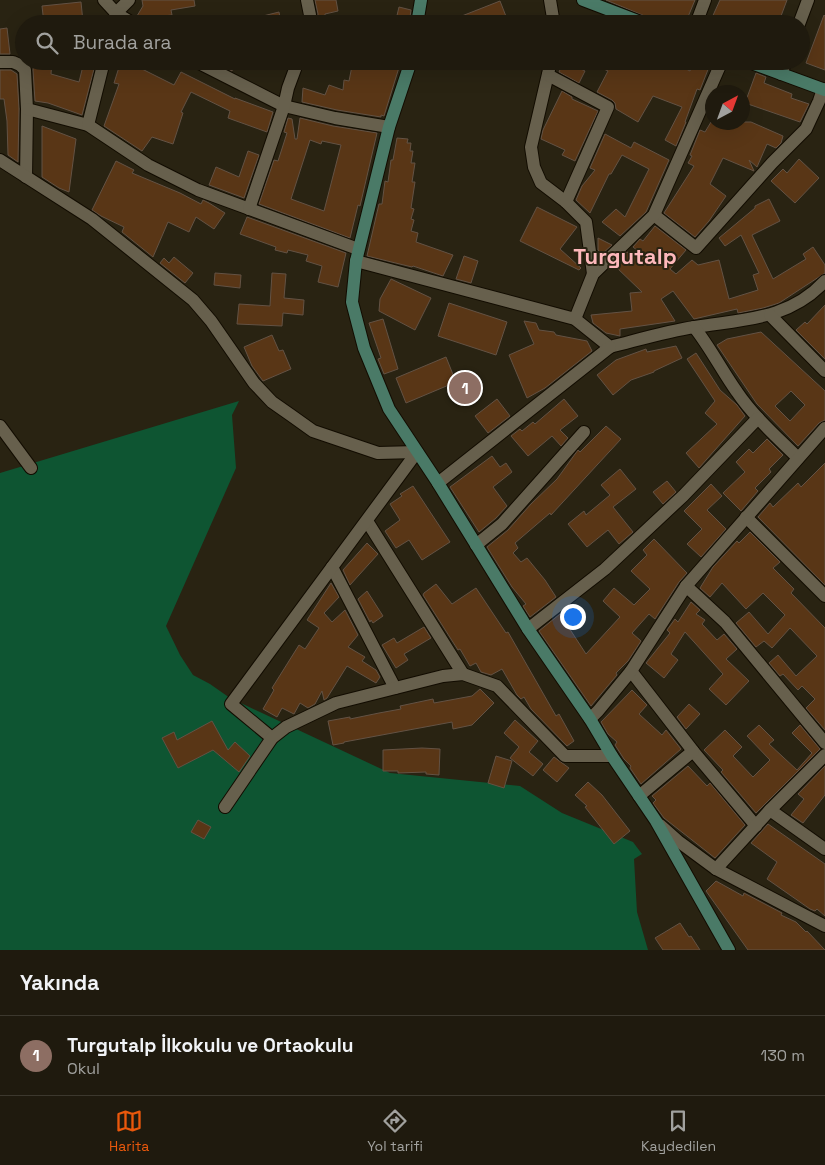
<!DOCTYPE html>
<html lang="tr">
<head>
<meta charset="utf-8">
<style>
  :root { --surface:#1f1a0e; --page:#272317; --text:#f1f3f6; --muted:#a1a19e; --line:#3c382e; --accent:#ea580c }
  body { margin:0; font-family:"Space Grotesk",sans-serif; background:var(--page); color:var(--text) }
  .compass { position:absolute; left:705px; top:85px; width:45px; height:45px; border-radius:50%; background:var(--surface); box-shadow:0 5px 20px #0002; rotate:41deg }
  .you { position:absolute; left:572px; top:616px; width:18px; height:18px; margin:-12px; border:4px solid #fff; border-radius:50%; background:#1a73e8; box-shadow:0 0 0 8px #1a73e833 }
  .badge { display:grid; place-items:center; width:32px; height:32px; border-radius:50%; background:var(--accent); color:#fff; font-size:16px; font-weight:700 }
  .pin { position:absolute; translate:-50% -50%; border:2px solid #fff; box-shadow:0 1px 5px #0006 }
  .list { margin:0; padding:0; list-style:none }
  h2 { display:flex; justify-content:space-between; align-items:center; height:65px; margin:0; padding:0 20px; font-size:21px }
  h2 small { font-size:16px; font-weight:400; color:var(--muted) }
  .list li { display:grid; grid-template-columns:32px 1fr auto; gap:15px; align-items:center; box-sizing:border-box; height:80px; padding:0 20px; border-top:1px solid var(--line) }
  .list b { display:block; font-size:19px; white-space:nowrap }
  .list p { margin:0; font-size:16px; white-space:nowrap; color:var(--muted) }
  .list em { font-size:16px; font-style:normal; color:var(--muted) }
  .icon { flex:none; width:28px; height:28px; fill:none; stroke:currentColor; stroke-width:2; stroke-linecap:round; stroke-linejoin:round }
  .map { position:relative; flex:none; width:825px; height:950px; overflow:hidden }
  .search { position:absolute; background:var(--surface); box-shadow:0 5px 20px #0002; left:15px; right:15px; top:15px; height:55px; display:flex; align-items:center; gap:12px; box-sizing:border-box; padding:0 18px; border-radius:28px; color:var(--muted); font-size:19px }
  .sheet { height:145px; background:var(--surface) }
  nav { display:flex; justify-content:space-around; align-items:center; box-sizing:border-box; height:70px; border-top:1px solid var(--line); background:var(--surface); font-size:14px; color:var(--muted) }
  nav a { display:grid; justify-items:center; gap:2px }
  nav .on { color:var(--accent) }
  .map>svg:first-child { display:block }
</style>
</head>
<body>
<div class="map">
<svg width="825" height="950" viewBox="0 0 825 950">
  <rect width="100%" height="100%" fill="#292312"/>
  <path fill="#0e5532" d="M239 401 232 415 236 468 166 626 180 655 193 675 210 684 230 698 390 773 520 786 562 813 633 842 642 854 634 859 637 912 648 950H0V473Z"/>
  <g fill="#593616" stroke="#635244" fill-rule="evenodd">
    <path d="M142 0H194L195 6 171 10 172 15 163 16 158 24H142L141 20 137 16 143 6Z"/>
    <path d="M315 0H336L338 11 325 14 324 24H317L318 14Z"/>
    <path d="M606 0H695L685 24H664Z"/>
    <path d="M720 0H787L778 24H715L710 22Z"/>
    <path d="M500 1 509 24H444V23Z"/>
    <path d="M81 2 83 22 44 24 42 6Z"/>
    <path d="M399 7 411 10 409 24H395Z"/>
    <path d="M279 12 281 24H248L247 20Z"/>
    <path d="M824 15 825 16V70L806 63Z"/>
    <path d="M7 28 10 54H0V29Z"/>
    <path d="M34 61H52L51 74 79 82 83 66 94 69 82 115 48 103 35 101 33 70Z"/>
    <path d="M121 61H139L136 66 174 85 181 72 235 99V98L273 112 267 132 228 118 230 111 191 92 181 112 183 113 173 144 152 137 142 151 104 126 119 84 114 83Z"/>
    <path d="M214 61H234L232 71Z"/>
    <path d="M353 61 378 65 379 61H401L384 116 381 115V117L337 110 302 102 303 88 325 95 329 85 343 90 344 80 349 81Z"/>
    <path d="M564 61 585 71 579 83 559 72Z"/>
    <path d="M587 61H671L690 71 694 61H695L709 67 700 90 697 89 685 122H686L676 146 665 140 682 107 653 96 638 122 616 109 615 103 612 100 597 92 608 71Z"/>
    <path d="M0 70H11L17 74 19 109 18 162 8 155 7 121 4 99H0Z"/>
    <path d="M756 73 766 77 764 83 792 94 791 98 809 104 800 122 745 103Z"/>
    <path d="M562 91 572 97V99L598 111 575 161 562 155 565 150 541 139 543 130Z"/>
    <path d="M288 118 292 119 295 139H297L300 118 333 126 377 133 360 206 358 205 350 238 259 204 274 160 278 161 287 133 284 132ZM310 140 321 144 322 141 341 145 324 211 291 199Z"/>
    <path d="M711 122H751L783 136 781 143 776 148 767 144 757 167 749 160 754 171 723 158 710 184 726 196 709 221 695 237 664 213 694 166 688 163 692 156 690 155 700 130 705 132Z"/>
    <path d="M42 126 76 139 69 192 59 188 42 177Z"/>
    <path d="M605 134 631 148 634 142 669 160 646 212 620 236 602 222 616 209 625 217 649 169 622 155 611 174H609L590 213 576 200 582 186 595 170 590 168Z"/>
    <path d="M397 138 408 139 407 143H411L410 151H413L411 163H415L412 182H415L411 208 414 209 411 219 414 220 411 231 418 233 416 242 453 255 443 276 413 266 412 267 367 256 379 204H382L385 181 388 182 391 160H393Z"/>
    <path d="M248 151 259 155 244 198 209 185 216 167 239 177Z"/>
    <path d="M799 159 819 178 795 203 771 181 783 169 787 173Z"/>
    <path d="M116 161 134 170 132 173 180 193 201 204 203 200 209 203 225 213 214 229 196 217 189 232 168 222 153 257 122 232 124 227 101 216 92 210Z"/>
    <path d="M769 199 780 221 752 235 773 279 806 259 803 254 813 247 825 265V273L779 303 763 308 738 313 737 309 694 319 673 291 661 299 675 321 620 329V336L606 333 593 323 591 315 632 311 630 293 642 292 614 265 627 252 639 258 642 254 633 247 640 239 643 241 655 226 686 250 670 269 676 274 692 260 698 265 719 260 729 299 758 290 753 275 759 273 741 235 725 246 719 238 755 208V206Z"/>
    <path d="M537 207 577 227 560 249 581 268 579 270 520 241Z"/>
    <path d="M247 217 346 253 338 287 318 282 322 266 306 261 308 255 288 250 287 253 275 250 276 247 240 234Z"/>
    <path d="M598 238 612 245 602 254 598 250Z"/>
    <path d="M464 256 478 261 471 283 456 279Z"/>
    <path d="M174 257 193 273 185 283 160 263 164 258 169 263Z"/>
    <path d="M215 273 241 275 240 288 214 285Z"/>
    <path d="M272 273 286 274 284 298 304 300 303 315 283 313 282 326 237 324 239 304 270 306Z"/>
    <path d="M391 279 431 298 415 330 379 311 380 299Z"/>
    <path d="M449 303 507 322 496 355 438 336Z"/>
    <path d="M825 305V359L796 330 805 322 807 324Z"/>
    <path d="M383 319 398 369 384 374 378 359 381 358 369 323Z"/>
    <path d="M524 321 536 323 539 330 554 332 556 335 587 341 592 351 545 388 527 398 509 355 534 344Z"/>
    <path d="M761 332 825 391V420L819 423 798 446 757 404 717 345 727 339ZM791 391 805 405 790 421 775 406Z"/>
    <path d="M272 335 279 351 283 350 291 369 263 381 252 366 244 347Z"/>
    <path d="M676 346 682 358 654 371V372L631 380 613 395 597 375 616 360 646 349 647 352Z"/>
    <path d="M696 353 720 390 737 405 745 416 699 468 686 453 717 424 705 413 715 401 687 359Z"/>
    <path d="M446 357 456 382 406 403 396 378Z"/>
    <path d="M497 399 510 416 488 433 475 416Z"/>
    <path d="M564 399 578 416 560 430 568 438 561 446 552 436 528 456 511 436 520 429 522 431 533 422 535 424Z"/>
    <path d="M606 426 621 439 551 515 550 513 515 543 518 548 513 553 521 562 527 558 545 580 556 597 530 617 523 606 526 604 512 587 487 547 508 530 531 504 557 479 578 450 580 452Z"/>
    <path d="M767 439 783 455 769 469 771 472 755 488 758 491 741 511 723 493 745 472 736 462 749 449 753 453Z"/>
    <path d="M492 456 500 467 506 463 512 472 493 487 507 506 496 518 479 532 450 487Z"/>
    <path d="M825 463V585L758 517 770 503 773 507 798 483 801 487Z"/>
    <path d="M620 469 636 489 613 507 633 532 619 544 608 530 587 547 568 524 584 511 586 515 610 495 601 485Z"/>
    <path d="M667 481 676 492 663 504 653 492Z"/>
    <path d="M711 484 722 496 707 510 726 529 701 557 687 544 702 529 684 511Z"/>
    <path d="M413 486 450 542 422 560 409 540 396 548 385 531 400 520 390 504 402 496 400 494Z"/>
    <path d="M750 532 780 562 773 568 794 589 791 593 825 628V730L806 708 815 699 802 686 798 690 783 674 780 676 769 663 778 655 796 676 817 656 790 628 772 648 764 641 756 647 736 623 749 612 768 634 785 615 763 593 746 609 722 583 710 597 700 588 713 567 737 541 739 543Z"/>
    <path d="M654 539 687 573 679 582 655 619 649 614 632 633 641 641 628 661 616 673 617 675 591 706 539 631 560 614 586 654 620 617 603 601 614 588 634 605 650 589 631 571 647 555 643 550Z"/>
    <path d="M367 543 378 554 350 585 343 570Z"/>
    <path d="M331 583 339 597 324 613 332 622 345 610 358 635 348 647 365 657 362 661 376 670 380 677 376 683 347 666 327 698 324 700 322 691 315 704 308 708 300 703 294 714 282 708 277 717 263 709 274 690 272 688 299 645 305 649 319 628 307 620Z"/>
    <path d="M436 584 452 604 476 588 506 633 508 632 556 716 559 714 574 741 567 746 531 709 524 697 521 699 517 695 502 669 491 675 481 672 476 663 470 666 460 649 458 650 423 595 424 593Z"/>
    <path d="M367 591 383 616 373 623 371 620 370 622 358 599Z"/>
    <path d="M691 602 700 610 696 614 705 620 702 624 717 640 724 634 737 649 726 659 749 681 726 705 709 689 723 674 685 632 671 654 678 660 664 678 646 663 670 633 667 630 675 619 678 622Z"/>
    <path d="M424 627 431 638 404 654 408 660 396 668 382 645 394 638 397 643Z"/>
    <path d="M480 689 494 703 472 725 453 729 452 722 344 742V743L333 745 328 721 350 717V719L379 713 401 709 400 706 433 699 434 703 472 696Z"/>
    <path d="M632 690 647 705 639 714 662 735 666 730 681 749 641 784 630 768 631 766 624 759 615 745 617 742 608 734 601 722Z"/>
    <path d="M689 704 700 714 686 729 677 717Z"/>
    <path d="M515 720 538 741 529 752 543 764 533 776 510 758 519 747 504 733Z"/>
    <path d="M212 721 228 750 235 742 250 756 239 772 213 750 178 768 162 738 174 732 177 740Z"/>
    <path d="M759 725 774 740 769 744 797 770 812 753 792 733 800 725 820 749 756 813 721 772 723 770 704 750 725 730 742 747 733 756 753 777 770 760 747 736Z"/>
    <path d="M422 748 440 749 439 775 426 774V772L398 773V771H383V750Z"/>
    <path d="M496 756 512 761 504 788 488 783Z"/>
    <path d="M554 757 569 768 557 782 543 770Z"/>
    <path d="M688 766 707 786 710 783 745 825 715 858 664 818 653 803 656 800 652 796Z"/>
    <path d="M825 766V795L803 823 791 815 804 799 798 794Z"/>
    <path d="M588 782 602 795 630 831 614 844 585 807 587 806 575 795Z"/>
    <path d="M198 820 211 827 204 839 191 832Z"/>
    <path d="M768 824 825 864V916L817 909 815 911 810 909 767 879 777 862 751 843Z"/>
    <path d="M716 881 743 896 744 893 782 913 781 915 796 922 806 932 807 931 825 950H748L706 891Z"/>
    <path d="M680 923 689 937 691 936 700 950H663L655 938Z"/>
  </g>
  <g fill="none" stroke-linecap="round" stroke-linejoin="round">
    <defs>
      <g id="street">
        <path d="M104 0 116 13 134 24"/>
        <path d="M307 0 310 15 309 24"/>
        <path d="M550 0 554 24"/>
        <path d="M114 24 116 13 129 0"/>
        <path d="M696 24 705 0"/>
        <path d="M799 24 808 0"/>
        <path d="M195 61 284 106 335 118 389 127"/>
        <path d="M551 61 531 147 534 167 541 183 566 202 586 222 593 274"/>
        <path d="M0 62H13L20 65 25 70 27 109 26 177"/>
        <path d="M781 74 786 61"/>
        <path d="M548 75 608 107 566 202"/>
        <path d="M27 109 88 125 148 165 198 190 358 249"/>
        <path d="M88 125 104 61"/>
        <path d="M0 160 92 219 193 300 211 321 254 383 272 402 292 416 313 431 378 453 417 452"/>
        <path d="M249 209 284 106 288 88 298 61"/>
        <path d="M654 215 696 248 772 163 806 129 819 101 823 89"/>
        <path d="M356 261 575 319 610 347C638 340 667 331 695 327 744 319 789 320 825 281"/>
        <path d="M770 315 825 371"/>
        <path d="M575 319 593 274 654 215 722 61"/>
        <path d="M694 327C710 347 722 371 737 392 754 417 777 437 798 458"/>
        <path d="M0 426 31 468"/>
        <path d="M438 483 610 347"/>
        <path d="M746 517 825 596"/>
        <path d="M367 521 463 674"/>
        <path d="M476 545 502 524 584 432"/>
        <path d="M332 567 395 688"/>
        <path d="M686 586 725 622 825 743"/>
        <path d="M528 629 605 569 683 496 758 418"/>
        <path d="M631 671 693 751 756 826"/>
        <path d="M590 719 598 711 631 671 686 586 825 428"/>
        <path d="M272 738 231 704 417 452"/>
        <path d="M639 796 693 751"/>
        <path d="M225 807 272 738 286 727 336 703 443 676 463 674 497 686 565 756H612"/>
        <path d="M770 810 825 849"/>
        <path d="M660 825 678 841 716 869 825 926"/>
        <path d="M716 869 770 810 825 755"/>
      </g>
      <g id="secondary">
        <path d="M583 0 646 24"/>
        <path d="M417 24 421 0"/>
        <path d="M411 61 389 127 356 261 352 302 364 348 389 409 438 483 528 629 590 719 612 756 656 821 729 950"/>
        <path d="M746 61 825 90"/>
      </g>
    </defs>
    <use href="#street" stroke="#120c00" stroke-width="14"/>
    <use href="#secondary" stroke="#120c00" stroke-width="14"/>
    <use href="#street" stroke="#67604d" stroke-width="12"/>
    <use href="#secondary" stroke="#4a7a67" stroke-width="12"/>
  </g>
  <g text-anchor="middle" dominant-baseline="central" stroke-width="4" stroke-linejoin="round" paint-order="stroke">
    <g font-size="22" font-weight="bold" fill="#fdb8bb" stroke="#292312">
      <text x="625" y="256">Turgutalp</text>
    </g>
  </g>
</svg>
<svg class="compass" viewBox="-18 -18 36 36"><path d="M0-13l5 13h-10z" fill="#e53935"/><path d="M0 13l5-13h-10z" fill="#a1a19e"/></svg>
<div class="you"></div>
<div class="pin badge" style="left:465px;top:388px;background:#8d6e63">1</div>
<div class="search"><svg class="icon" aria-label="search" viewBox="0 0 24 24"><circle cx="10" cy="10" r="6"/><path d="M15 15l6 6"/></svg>Burada ara</div>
</div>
<section class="sheet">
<h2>Yakında<small></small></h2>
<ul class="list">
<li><span class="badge" style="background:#8d6e63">1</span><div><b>Turgutalp İlkokulu ve Ortaokulu</b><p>Okul</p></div><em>130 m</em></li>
</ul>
</section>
<nav>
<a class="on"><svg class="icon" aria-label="map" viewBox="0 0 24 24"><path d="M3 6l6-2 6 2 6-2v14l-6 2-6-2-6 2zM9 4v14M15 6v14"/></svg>Harita</a>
<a><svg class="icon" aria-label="directions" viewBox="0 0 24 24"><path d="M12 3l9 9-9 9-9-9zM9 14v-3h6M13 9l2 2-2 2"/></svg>Yol tarifi</a>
<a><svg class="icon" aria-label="saved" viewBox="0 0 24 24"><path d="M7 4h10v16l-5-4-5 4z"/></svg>Kaydedilen</a>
</nav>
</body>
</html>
